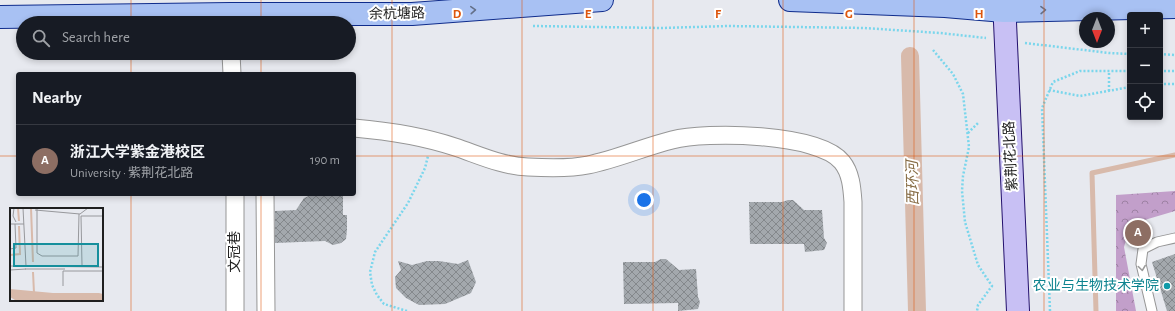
<!DOCTYPE html>
<html lang="en">
<head>
<meta charset="utf-8">
<style>
  :root { --surface:#171b24; --page:#242831; --text:#f1f3f6; --muted:#9ea1a6; --line:#363941; --accent:#14abbb }
  body { margin:0; font-family:"Alegreya Sans","Noto Sans SC",sans-serif; background:var(--page); color:var(--text) }
  .controls { position:absolute; right:12px; top:12px; display:grid; overflow:hidden; border-radius:4px; box-shadow:0 2px 6px #0003 }
  .controls button { width:36px; height:36px; display:grid; place-items:center; padding:0; border:0; border-bottom:1px solid var(--line); background:var(--surface); color:var(--text); font:20px sans-serif }
  .compass { position:absolute; left:1079px; top:12px; width:36px; height:36px; border-radius:50%; background:var(--surface); box-shadow:0 2px 6px #0003; rotate:180deg }
  .you { position:absolute; left:644px; top:200px; width:14px; height:14px; margin:-10px; border:3px solid #fff; border-radius:50%; background:#1a73e8; box-shadow:0 0 0 6px #1a73e833 }
  .badge { display:grid; place-items:center; width:26px; height:26px; border-radius:50%; background:var(--accent); color:#fff; font-size:13px; font-weight:700 }
  .pin { position:absolute; translate:-50% -50%; border:2px solid #fff; box-shadow:0 1px 4px #0006 }
  .list { margin:0; padding:0; list-style:none }
  h2 { display:flex; justify-content:space-between; align-items:center; height:52px; margin:0; padding:0 16px; font-size:17px }
  h2 small { font-size:13px; font-weight:400; color:var(--muted) }
  .list li { display:grid; grid-template-columns:26px 1fr auto; gap:12px; align-items:center; box-sizing:border-box; height:72px; padding:0 16px; border-top:1px solid var(--line) }
  .list b { display:block; font-size:15px; white-space:nowrap }
  .list p { margin:0; font-size:13px; white-space:nowrap; color:var(--muted) }
  .list em { font-size:13px; font-style:normal; color:var(--muted) }
  .icon { flex:none; width:22px; height:22px; fill:none; stroke:currentColor; stroke-width:2; stroke-linecap:round; stroke-linejoin:round }
  .map { position:relative; flex:none; width:1175px; height:311px; overflow:hidden }
  .search { position:absolute; background:var(--surface); box-shadow:0 2px 6px #0003; left:16px; top:16px; width:340px; height:44px; display:flex; align-items:center; gap:10px; box-sizing:border-box; padding:0 14px; border-radius:22px; color:var(--muted); font-size:15px }
  .panel { position:absolute; background:var(--surface); box-shadow:0 2px 6px #0003; left:16px; top:72px; width:340px; height:124px; border-radius:4px }
  .map>svg:first-child { display:block }
</style>
</head>
<body>
<div class="map">
<svg width="1175" height="311" viewBox="0 0 1175 311">
  <defs>
    <pattern id="forest-crowns" width="20" height="18" patternUnits="userSpaceOnUse"><rect width="20" height="18" fill="#c29fca"/><path d="M2 6a3 3 0 1 1 6 0M12 15a3 3 0 1 1 6 0" fill="none" stroke="#9d81a3"/></pattern>
    <pattern id="building-cross-hatch" width="8" height="8" patternUnits="userSpaceOnUse"><rect width="8" height="8" fill="#a3a8ad"/><path d="M0 0l8 8M0 8l8-8" fill="none" stroke="#84888c"/></pattern>
  </defs>
  <rect width="100%" height="100%" fill="#e7e9ef"/>
  <path fill="url(#forest-crowns)" d="M1175 191V211L1131 224 1124 247 1136 311H1116V195Z"/>
  <g fill="none" stroke-linecap="round" stroke-linejoin="round">
    <path stroke="#d8baab" stroke-width="5" d="M1096 311 1092 173 1175 155"/>
    <path stroke="#d8baab" stroke-width="18" d="M910 56 917 311"/>
  </g>
  <g fill="url(#building-cross-hatch)">
    <path d="M311 195H343V215H347V230L346 239 341 243 333 245 325 241 275 243V211L296 210 304 198Z"/>
    <path d="M788 200H793L804 210H822L824 238 827 243 824 250 805 252 804 244H750L749 202H782Z"/>
    <path d="M1175 254V311H1167L1152 262Z"/>
    <path d="M661 259H666L679 270 696 269 698 297 700 302 698 309 678 311V303L624 304 623 262H655Z"/>
    <path d="M468 260 476 282 471 293 445 304 419 305 406 298 396 288 395 277 401 270 398 261 412 265 427 261H439L458 264Z"/>
  </g>
  <g fill="none" stroke-linecap="round" stroke-linejoin="round">
    <defs>
      <path id="lane" d="M1152 311 1141 264 1143 249 1157 242 1175 238"/>
      <g id="street">
        <path d="M231 53 232 74"/>
        <path d="M354 128C389 131 422 136 455 147 479 155 502 166 528 167 547 168 569 169 588 165 617 159 644 147 672 140 706 131 819 133 842 162 851 173 852 188 853 202V311"/>
        <path d="M235 194V311"/>
        <path d="M265 194 266 311"/>
      </g>
      <path id="secondary" d="M1004 0 1018 311"/>
      <g id="primary">
        <path d="M790 0 945 6 1004 11 1175 7"/>
        <path d="M0 17 230 14H412L602 0"/>
      </g>
    </defs>
    <use href="#lane" stroke="#969696" stroke-width="11"/>
    <use href="#street" stroke="#969696" stroke-width="19"/>
    <use href="#secondary" stroke="#23106d" stroke-width="24"/>
    <use href="#primary" stroke="#0f2c8c" stroke-width="24"/>
    <g stroke="#7ad6ec" stroke-width="2.5" stroke-dasharray="2 2" stroke-linecap="butt">
      <path d="M533 26 662 28 728 26 864 28 940 33 986 38"/>
      <path d="M1025 43 1109 53 1130 54"/>
      <path d="M933 50 953 74 963 94 969 147 963 176 962 191 965 222 978 265 992 286 978 305 977 311"/>
      <path d="M1160 54 1175 55"/>
      <path d="M1160 71H1175"/>
      <path d="M1160 84H1175"/>
      <path d="M1049 90 1080 96 1130 87"/>
      <path d="M1109 91V71"/>
      <path d="M968 133 979 122"/>
      <path d="M407 311 384 304 377 295 372 285 370 272 375 252 408 203 425 168 428 156"/>
      <path d="M1050 311 1042 108 1053 82 1080 71H1130"/>
    </g>
    <use href="#lane" stroke="#fff" stroke-width="9"/>
    <use href="#street" stroke="#fff" stroke-width="17"/>
    <use href="#secondary" stroke="#c8c0f4" stroke-width="22"/>
    <use href="#primary" stroke="#a8c1f3" stroke-width="22"/>
  </g>
  <defs><path id="oneway-chevron" d="M-2-3.5L2.5 0L-2 3.5" fill="none" stroke-width="1.6" stroke-linecap="round" stroke-linejoin="round"/></defs>
  <g stroke="#647089">
    <use href="#oneway-chevron" transform="translate(473 10) rotate(-4)"/>
    <use href="#oneway-chevron" transform="translate(1043 10) rotate(-1)"/>
  </g>
  <use stroke="#9a9a9a" href="#oneway-chevron" transform="translate(1142 268) rotate(82)"/>
  <path fill="none" stroke="#de560d" stroke-width="1" stroke-opacity="0.55" d="M131 0V23M261 0V23M392 0V311M522 0V311M653 0V311M783 0V311M914 0V311M1044 0V311M131 53V74M261 53V74M0 156H18M354 156H1175M131 194V311M261 194V311"/>
  <circle fill="#0f9aa8" stroke="#fff" stroke-width="1.5" cx="1167" cy="286" r="4"/>
  <g text-anchor="middle" dominant-baseline="central" stroke-width="4" stroke-linejoin="round" paint-order="stroke">
    <g font-size="14" fill="#1f1f1f" stroke="#fff">
      <text transform="translate(397 14) rotate(-1)">余杭塘路</text>
      <text transform="translate(1011 156) rotate(-93)">紫荆花北路</text>
      <text transform="translate(235 252) rotate(-90)">文冠巷</text>
    </g>
    <g font-size="14" fill="#0d838f" stroke="#fff" text-anchor="end">
      <text x="1159" y="286">农业与生物技术学院</text>
    </g>
    <g font-size="15" font-style="italic" fill="#886e47" stroke="#fff">
      <text transform="translate(913 183) rotate(-91)">西环河</text>
    </g>
  </g>
  <g transform="translate(10 208)">
    <rect width="93" height="93" fill="#e7e9ef"/>
    <path d="M0 81 43 85H89L93 86V93L5 92 0 89Z" fill="#d8baab"/>
    <path fill="none" stroke="#d8baab" stroke-width="2" d="M8 0 9 13M21 0 23 54M0 47 10 46 9 18M23 64 24 85M0 83 27 93M30 93 38 90 93 91"/>
    <path fill="none" stroke="#97989c" stroke-width="1" d="M4 0 3 8 6 14M13 0 16 58M27 0V45L32 48H68L69 6M25 2 70 6 78 0M0 16H14M0 41 6 40 5 16M72 57 71 8H93M0 58 93 59M15 61H55M0 62 16 61M53 63V78M53 63H93"/>
    <path fill="#168f9c" fill-opacity="0.15" stroke="#168f9c" stroke-width="2" d="M4 36H88V58H4Z"/>
    <rect width="93" height="93" fill="none" stroke="#1f1f1f" stroke-width="2"/>
  </g>
  <g font-size="13" text-anchor="middle" font-weight="bold" fill="#de560d" stroke="#fff" stroke-width="4" stroke-linejoin="round" paint-order="stroke">
    <text x="457" y="18">D</text>
    <text x="588" y="18">E</text>
    <text x="718" y="18">F</text>
    <text x="849" y="18">G</text>
    <text x="979" y="18">H</text>
  </g>
</svg>
<div class="controls">
<button>+</button>
<button>−</button>
<button><svg class="icon" aria-label="locate" viewBox="0 0 24 24"><circle cx="12" cy="12" r="6"/><path d="M12 2v4M12 18v4M2 12h4M18 12h4"/></svg></button>
</div>
<svg class="compass" viewBox="-18 -18 36 36"><path d="M0-13l5 13h-10z" fill="#e53935"/><path d="M0 13l5-13h-10z" fill="#9ea1a6"/></svg>
<div class="you"></div>
<div class="pin badge" style="left:1138px;top:233px;background:#8d6e63">A</div>
<div class="search"><svg class="icon" aria-label="search" viewBox="0 0 24 24"><circle cx="10" cy="10" r="6"/><path d="M15 15l6 6"/></svg>Search here</div>
<section class="panel">
<h2>Nearby<small></small></h2>
<ul class="list">
<li><span class="badge" style="background:#8d6e63">A</span><div><b>浙江大学紫金港校区</b><p>University · 紫荆花北路</p></div><em>190 m</em></li>
</ul>
</section>
</div>
</body>
</html>
